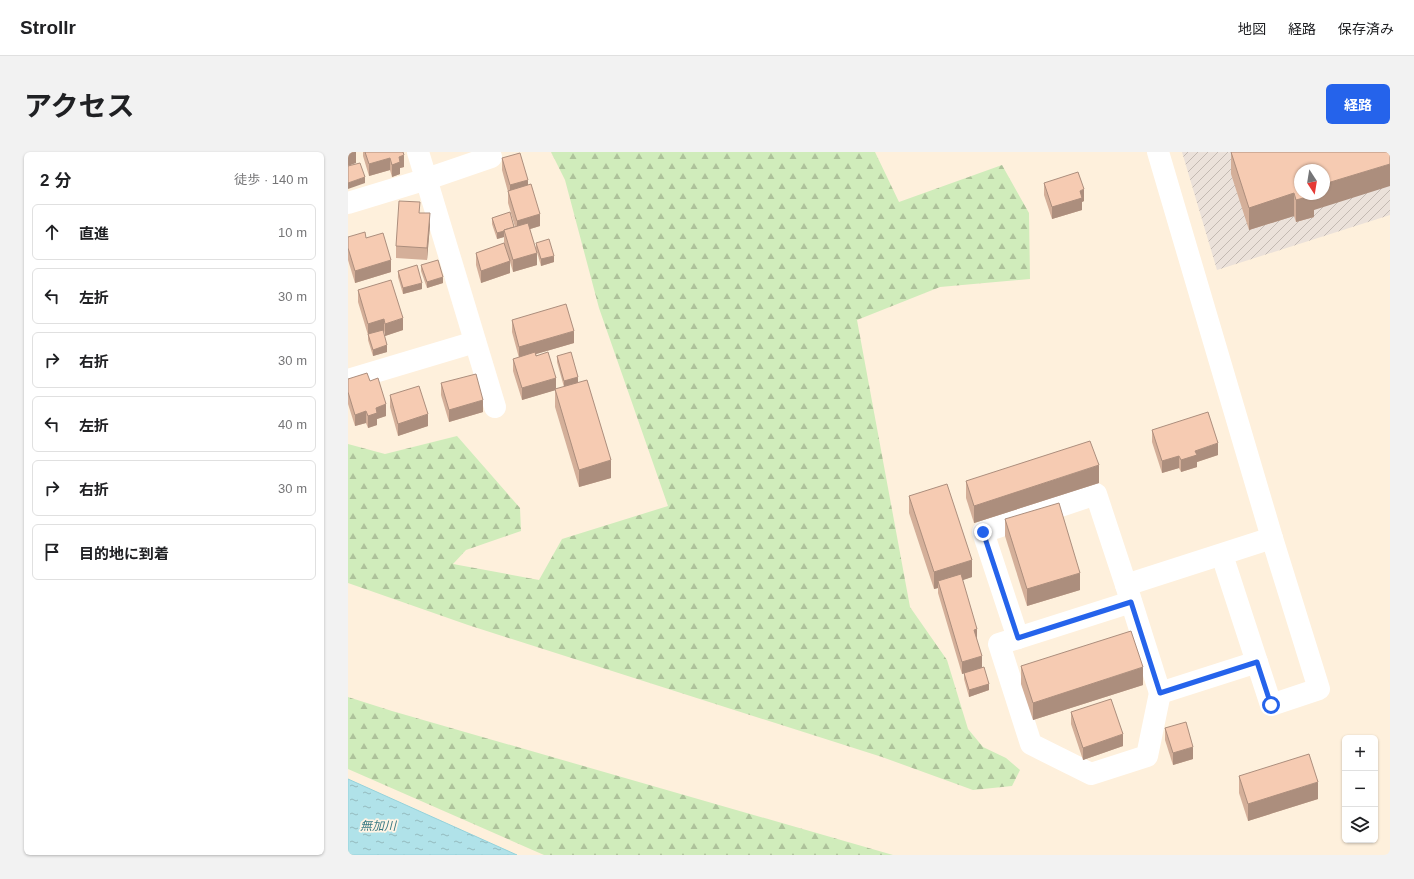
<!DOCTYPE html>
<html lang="ja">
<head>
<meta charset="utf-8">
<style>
  :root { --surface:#fff; --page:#f2f2f2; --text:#202124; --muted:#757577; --line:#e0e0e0; --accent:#2563eb }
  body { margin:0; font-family:Helvetica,"Noto Sans JP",sans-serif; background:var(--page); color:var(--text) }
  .controls { position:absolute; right:12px; bottom:12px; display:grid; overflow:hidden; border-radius:6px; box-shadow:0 1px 3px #0004 }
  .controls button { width:36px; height:36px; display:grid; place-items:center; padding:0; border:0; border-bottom:1px solid var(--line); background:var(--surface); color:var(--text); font:20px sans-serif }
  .compass { position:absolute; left:946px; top:12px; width:36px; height:36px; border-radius:50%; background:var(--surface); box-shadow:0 1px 3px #0004; rotate:168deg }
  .stop { position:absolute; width:12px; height:12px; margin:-9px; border:3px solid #2563eb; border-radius:50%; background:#fff }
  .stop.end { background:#2563eb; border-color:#fff; box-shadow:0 1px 4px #0008 }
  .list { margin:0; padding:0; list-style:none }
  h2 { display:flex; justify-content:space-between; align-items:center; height:52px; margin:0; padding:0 16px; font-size:17px }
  h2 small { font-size:13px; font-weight:400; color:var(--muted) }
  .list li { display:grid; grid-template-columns:26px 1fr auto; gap:12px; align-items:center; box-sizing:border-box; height:56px; margin:0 8px 8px; padding:0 8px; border:1px solid var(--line); border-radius:6px }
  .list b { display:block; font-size:15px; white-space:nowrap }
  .list em { font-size:13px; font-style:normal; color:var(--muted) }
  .icon { flex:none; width:22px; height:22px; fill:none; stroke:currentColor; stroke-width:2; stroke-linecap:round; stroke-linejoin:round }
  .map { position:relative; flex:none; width:1042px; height:703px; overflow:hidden; border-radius:6px }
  header { display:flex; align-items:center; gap:24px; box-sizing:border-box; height:56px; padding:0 20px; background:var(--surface); border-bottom:1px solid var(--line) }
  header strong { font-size:19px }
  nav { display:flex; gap:22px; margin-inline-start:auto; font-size:14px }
  .intro { display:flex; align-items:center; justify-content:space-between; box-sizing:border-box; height:96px; padding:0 24px }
  h1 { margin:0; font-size:28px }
  .button { padding:10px 18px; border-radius:6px; background:var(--accent); color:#fff; font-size:14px; font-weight:700 }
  main { display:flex; gap:24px; padding:0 24px }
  aside { flex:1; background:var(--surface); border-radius:6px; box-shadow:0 1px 3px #0004 }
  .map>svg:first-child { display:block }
</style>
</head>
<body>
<header>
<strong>Strollr</strong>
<nav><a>地図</a><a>経路</a><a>保存済み</a></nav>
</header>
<div class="intro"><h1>アクセス</h1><a class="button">経路</a></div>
<main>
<aside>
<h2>2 分<small>徒歩 · 140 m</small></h2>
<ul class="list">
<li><svg class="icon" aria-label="ahead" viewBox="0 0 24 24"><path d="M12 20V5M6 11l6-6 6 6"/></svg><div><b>直進</b></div><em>10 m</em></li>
<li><svg class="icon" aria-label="left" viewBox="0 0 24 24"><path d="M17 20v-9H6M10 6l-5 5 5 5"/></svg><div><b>左折</b></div><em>30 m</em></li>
<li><svg class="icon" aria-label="right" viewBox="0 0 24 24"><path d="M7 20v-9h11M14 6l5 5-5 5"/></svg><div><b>右折</b></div><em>30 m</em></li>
<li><svg class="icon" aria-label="left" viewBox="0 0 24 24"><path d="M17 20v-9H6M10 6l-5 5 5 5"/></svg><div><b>左折</b></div><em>40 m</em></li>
<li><svg class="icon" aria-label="right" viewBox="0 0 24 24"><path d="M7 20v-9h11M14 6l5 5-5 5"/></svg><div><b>右折</b></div><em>30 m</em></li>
<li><svg class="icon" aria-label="arrive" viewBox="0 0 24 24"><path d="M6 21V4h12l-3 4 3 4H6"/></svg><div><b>目的地に到着</b></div></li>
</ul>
</aside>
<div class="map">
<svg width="1042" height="703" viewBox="0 0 1042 703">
  <defs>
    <pattern id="industrial-furrows" width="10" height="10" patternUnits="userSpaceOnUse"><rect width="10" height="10" fill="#ebe1da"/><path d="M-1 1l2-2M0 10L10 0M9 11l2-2" fill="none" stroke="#c3b9b2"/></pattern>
    <pattern id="forest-firs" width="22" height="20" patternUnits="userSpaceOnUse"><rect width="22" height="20" fill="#d0ecbb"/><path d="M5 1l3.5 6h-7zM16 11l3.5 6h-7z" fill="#adc29a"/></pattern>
    <pattern id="water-ripples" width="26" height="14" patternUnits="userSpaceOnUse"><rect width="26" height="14" fill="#b0e2e9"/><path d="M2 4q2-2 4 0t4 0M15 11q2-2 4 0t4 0" fill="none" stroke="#94babe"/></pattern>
  </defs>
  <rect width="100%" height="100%" fill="#fef0dc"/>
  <path fill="url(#industrial-furrows)" fill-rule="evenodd" d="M834 0H1042V63L869 118ZM952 18H976V42H952Z"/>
  <g fill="url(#forest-firs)">
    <path d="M203 0H527L551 50 654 13 681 61 682 127 592 135 509 168 562 455 599 508 620 577 635 595 658 606 672 618 664 634 625 638 534 605 120 473 0 431V292L37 302 109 284 172 356 173 379 118 398 105 412 191 428 214 387 320 354 251 156 217 28Z"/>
    <path d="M0 545 44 559 545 703H196L0 617Z"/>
  </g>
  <path fill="url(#water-ripples)" stroke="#95d2db" d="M0 627 169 703H0Z"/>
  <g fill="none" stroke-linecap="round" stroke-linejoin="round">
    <g stroke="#fff" stroke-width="22">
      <path d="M70 0 147 255"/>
      <path d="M810 0 924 386 971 537 923 553 874 403"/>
      <path d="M0 51 79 27 143 5"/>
      <path d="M0 228 127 190"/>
      <path d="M783 450 651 492 683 592 743 622 799 604 812 541"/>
      <path d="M670 486 635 380 748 342 778 433"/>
      <path d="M909 510 812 541 778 433 924 386"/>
    </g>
  </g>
  <g fill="#d4af99">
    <path d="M15 0H55L56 15 52 16V22L44 25 42 18 21 24 15 4Z"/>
    <path d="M883 0H1042L966 58V65L948 70 946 64 901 78 883 22Z"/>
    <path d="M154 6 180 33 192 74 182 77 189 113 165 120 162 110V121L133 131 128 113V101L156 91V85L149 87 144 72V66L166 75H167L160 51V40L154 18Z"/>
    <path d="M696 31 736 49 734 50V58L704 67 696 43Z"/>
    <path d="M82 73 79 108 48 106V94Z"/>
    <path d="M0 85 18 86 43 120 7 131 0 108Z"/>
    <path d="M188 91 206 110 193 114 188 97Z"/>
    <path d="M73 113 95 131 79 136 73 119Z"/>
    <path d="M50 119 74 137 55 142 50 125Z"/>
    <path d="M10 138 55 178 37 184 36 179H35L39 200 25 204 20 188V183L10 150Z"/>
    <path d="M164 168 226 191 188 202 208 237 216 235 209 210V204L230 231 263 326 231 335 207 255V238L174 248 165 219V207L171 206 164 180Z"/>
    <path d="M0 227 22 229 38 264 29 267V273L20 276 18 271 7 274 0 252Z"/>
    <path d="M93 231 135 260 101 270 93 243Z"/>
    <path d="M42 243 80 274 50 284 42 255Z"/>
    <path d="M804 278 870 303 849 310V315L833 320 831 316 814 321 804 290Z"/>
    <path d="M618 329 751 331 626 371 618 346Z"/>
    <path d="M561 344 624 425 614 428 629 489 634 516 641 538 621 545 616 527V521L614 522 590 441V436L586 437 561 361Z"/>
    <path d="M657 367 732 438 679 454 657 384Z"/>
    <path d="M673 514 795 533 685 568 673 532Z"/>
    <path d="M723 560 775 594 735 608 723 572Z"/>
    <path d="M817 576 845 607 825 613 817 588Z"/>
    <path d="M891 624 970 647 900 669 891 641Z"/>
  </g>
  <g fill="#ac8e7d">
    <path d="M6 0H8V11L0 14V2Z"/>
    <path d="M56 3V15L52 16V22L44 25V13L51 5Z"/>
    <path d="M42 6V18L21 24V12Z"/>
    <path d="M1042 12V34L966 58V65L948 70V48L964 42H976V32Z"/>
    <path d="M17 25V31L0 37V31Z"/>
    <path d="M180 28V40L162 45V33Z"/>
    <path d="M736 37V49L734 50V58L704 67V55L732 39Z"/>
    <path d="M946 41V64L901 78V56Z"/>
    <path d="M82 61V73L79 108V96Z"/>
    <path d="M192 62V74L169 81V69Z"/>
    <path d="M156 79V85L149 87V81Z"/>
    <path d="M189 101V113L165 120V108Z"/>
    <path d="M206 104V110L193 114V107Z"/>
    <path d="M43 108V120L7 131V119Z"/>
    <path d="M162 109V121L133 131V119Z"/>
    <path d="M95 125V131L79 136V130Z"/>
    <path d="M74 131V137L55 142V136Z"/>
    <path d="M55 166V178L37 184V172Z"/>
    <path d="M36 167V179L20 184V172Z"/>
    <path d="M226 179V191L171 207V195Z"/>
    <path d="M39 193V200L25 204V198Z"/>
    <path d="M230 225V231L216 235V229Z"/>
    <path d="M208 226V238L174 248V236Z"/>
    <path d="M135 248V260L101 270V258Z"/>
    <path d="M38 252V264L29 267V273L20 276V264L28 256Z"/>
    <path d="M18 259V271L7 274V263Z"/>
    <path d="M80 262V274L50 284V272Z"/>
    <path d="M870 291V303L849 310V315L833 320V308L847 299Z"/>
    <path d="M831 304V316L814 321V309Z"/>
    <path d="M263 308V326L231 335V318Z"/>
    <path d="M751 313V331L626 371V354Z"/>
    <path d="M624 408V425L592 436 590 429V436L586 437V420Z"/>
    <path d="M732 421V438L679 454V437Z"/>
    <path d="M629 477V489L626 478Z"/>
    <path d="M634 504V516L614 522V510Z"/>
    <path d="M795 515V533L685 568V551Z"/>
    <path d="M641 532V538L621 545V538Z"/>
    <path d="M775 582V594L735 608V596Z"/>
    <path d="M845 595V607L825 613V601Z"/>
    <path d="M970 630V647L900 669V652Z"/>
  </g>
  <g fill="#f6cbb2" stroke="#ac8e7d">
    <path d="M0 0H6L0 2Z"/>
    <path d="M17 0H55L56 3 51 5 52 10 44 13 42 6 21 12Z"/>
    <path d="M883 0H1042V12L976 32V18H952V42H965L966 43 948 48 946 41 901 56Z"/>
    <path d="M172 1 180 28 162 33 154 6Z"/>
    <path d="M12 11 17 25 0 31V14Z"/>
    <path d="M730 20 736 37 732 39 734 46 704 55 696 31Z"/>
    <path d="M183 32 192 62 169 69 160 39Z"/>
    <path d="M51 49 72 50 71 61H82L79 96 48 94Z"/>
    <path d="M162 60 166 75 156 78V79L149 81 144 66Z"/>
    <path d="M180 71 189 101 165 108 156 78Z"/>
    <path d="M17 80 18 86 35 81 43 108 7 119 0 96V85Z"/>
    <path d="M201 87 206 104 193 107 188 91Z"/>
    <path d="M156 91 162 109 133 119 128 101Z"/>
    <path d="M90 108 95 125 79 130 73 113Z"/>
    <path d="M69 113 74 131 55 136 50 119Z"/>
    <path d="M43 128 55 166 37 172 36 167 20 172 10 138Z"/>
    <path d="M218 152 226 179 171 195 164 168Z"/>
    <path d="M35 178 39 193 25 198 20 182Z"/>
    <path d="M187 200 188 204 200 200 208 226 174 236 165 207Z"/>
    <path d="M223 200 230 225 216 229 209 204Z"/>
    <path d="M19 221 22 229 30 226 38 252 28 256 29 261 20 264 18 259 7 263 0 240V227Z"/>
    <path d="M128 222 135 248 101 258 93 231Z"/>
    <path d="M239 228 263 308 231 318 207 237Z"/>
    <path d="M71 234 80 262 50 272 42 243Z"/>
    <path d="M860 260 870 291 847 299 849 303 833 308 831 304 814 309 804 278Z"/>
    <path d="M742 289 751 313 626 354 618 329Z"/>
    <path d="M599 332 624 408 586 420 561 344Z"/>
    <path d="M711 351 732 421 679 437 657 367Z"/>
    <path d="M613 422 629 477 626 478 634 504 614 510 590 429Z"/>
    <path d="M783 479 795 515 685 551 673 514Z"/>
    <path d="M636 515 641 532 621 538 616 521Z"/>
    <path d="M763 547 775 582 735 596 723 560Z"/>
    <path d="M838 570 845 595 825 601 817 576Z"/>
    <path d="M961 602 970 630 900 652 891 624Z"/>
  </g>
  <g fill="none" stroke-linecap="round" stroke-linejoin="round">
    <path stroke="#2563eb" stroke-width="5" d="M635 380 670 486 783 450 812 541 909 510 923 553"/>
  </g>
  <g text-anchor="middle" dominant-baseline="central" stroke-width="3.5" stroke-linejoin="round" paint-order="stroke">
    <g font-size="12" font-style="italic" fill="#397983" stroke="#fff4e5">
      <text x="30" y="674">無加川</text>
    </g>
  </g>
</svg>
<div class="controls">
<button>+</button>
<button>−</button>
<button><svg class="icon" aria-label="layers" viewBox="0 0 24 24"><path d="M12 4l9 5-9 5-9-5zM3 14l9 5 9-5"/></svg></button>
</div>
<svg class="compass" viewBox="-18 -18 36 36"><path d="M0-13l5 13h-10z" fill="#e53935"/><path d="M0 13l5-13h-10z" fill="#757577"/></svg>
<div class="stop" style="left:923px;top:553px"></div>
<div class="stop end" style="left:635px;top:380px"></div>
</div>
</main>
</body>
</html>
